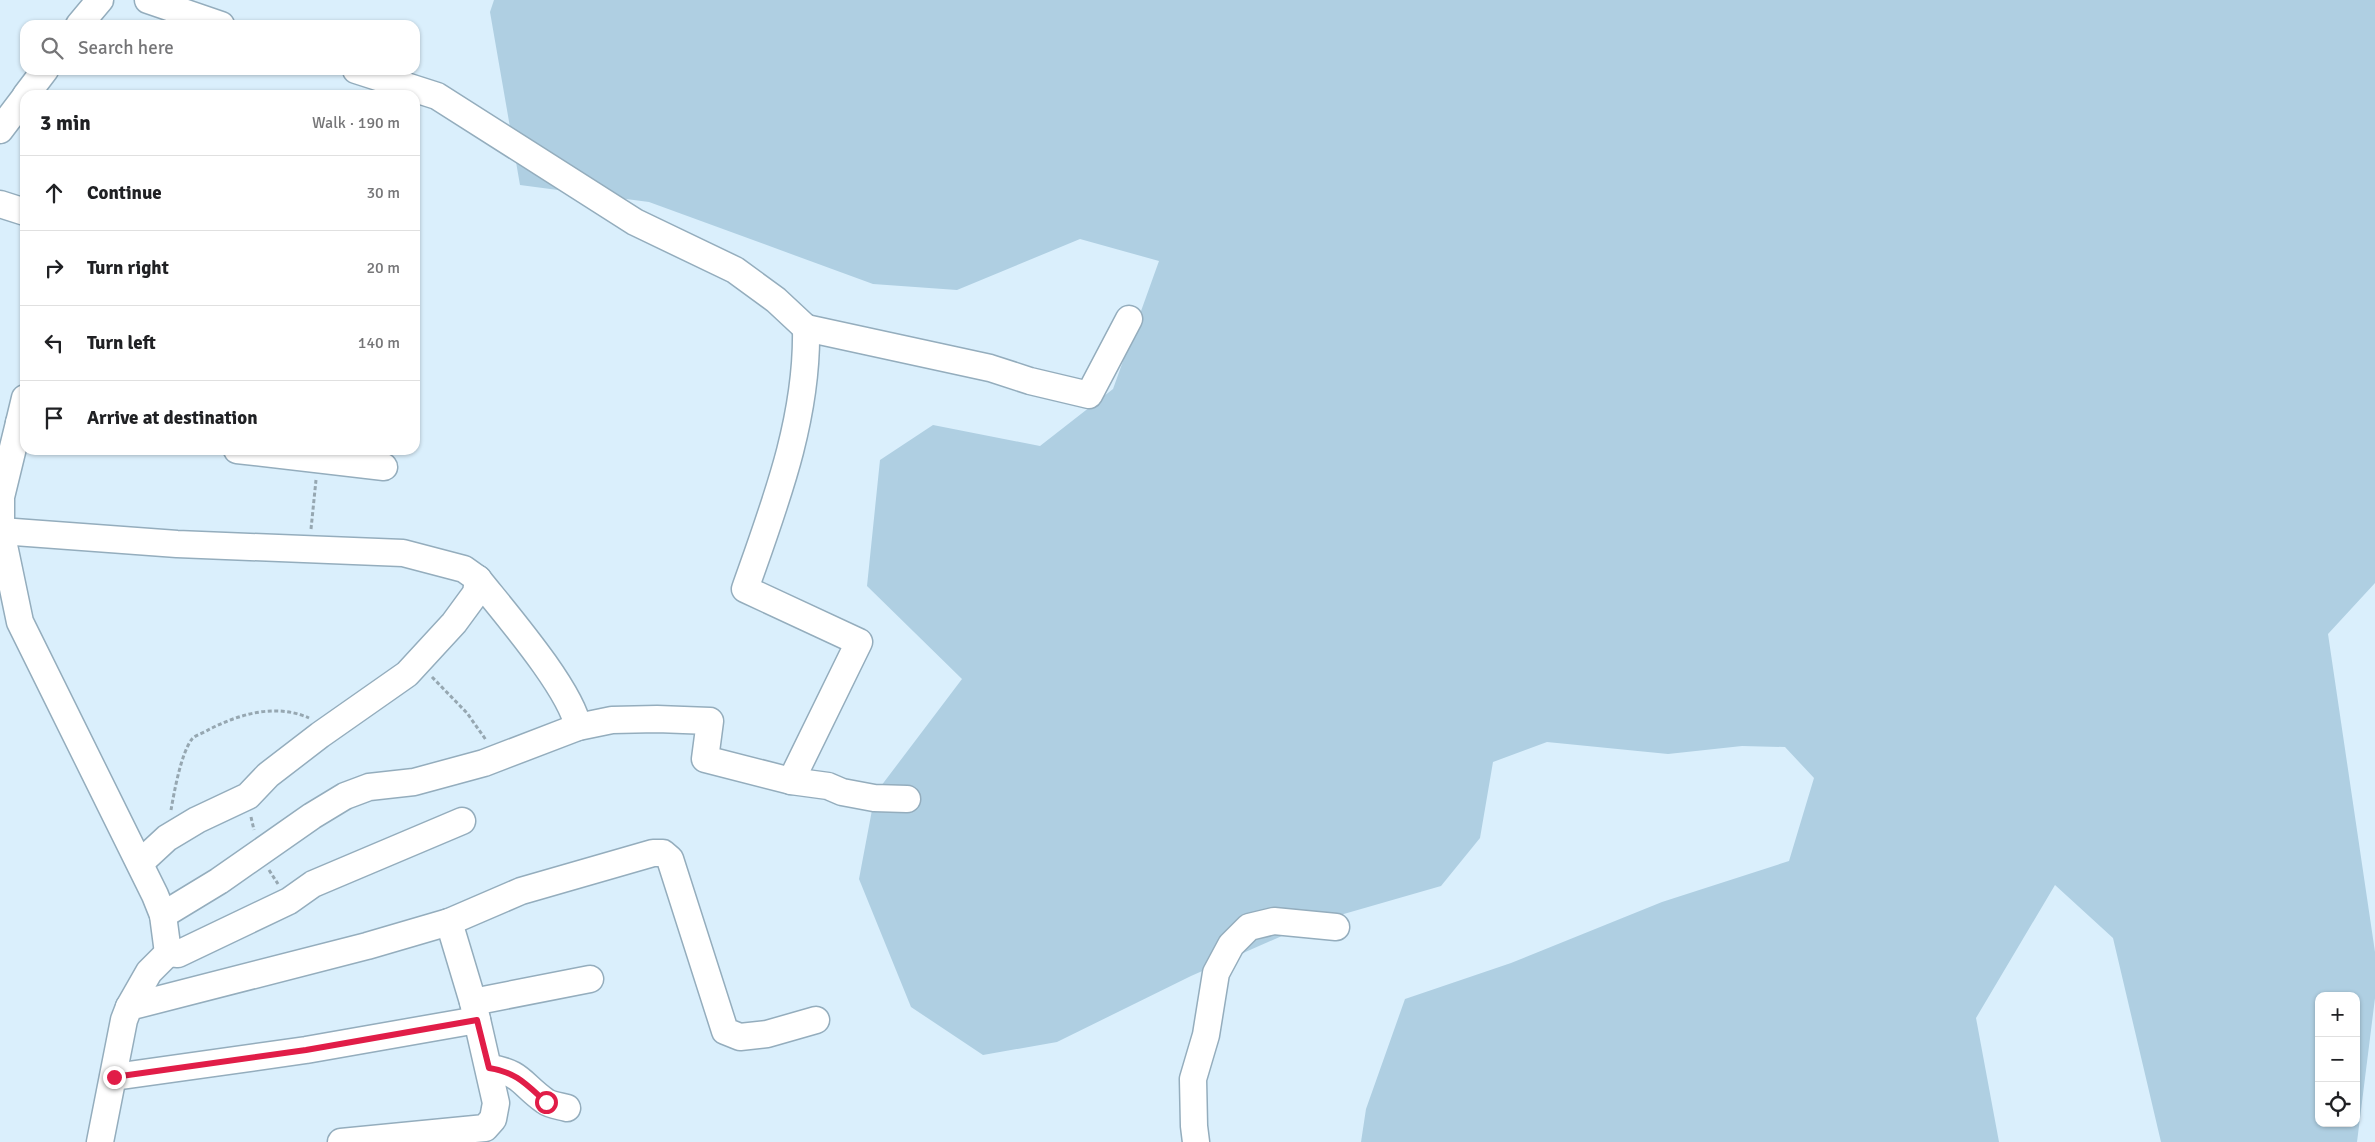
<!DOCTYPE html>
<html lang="en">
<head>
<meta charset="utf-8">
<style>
  :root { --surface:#fff; --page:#f6f6f6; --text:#202124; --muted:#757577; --line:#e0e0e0 }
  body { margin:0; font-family:Signika,sans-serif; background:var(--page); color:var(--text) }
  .controls { position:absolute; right:15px; bottom:15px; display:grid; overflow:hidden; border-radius:10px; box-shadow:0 1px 4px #0004 }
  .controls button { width:45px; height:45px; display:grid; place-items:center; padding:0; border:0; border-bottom:1px solid var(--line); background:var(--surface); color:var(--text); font:25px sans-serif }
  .stop { position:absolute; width:15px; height:15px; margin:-11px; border:4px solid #e11d48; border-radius:50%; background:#fff }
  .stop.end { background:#e11d48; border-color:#fff; box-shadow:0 1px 5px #0008 }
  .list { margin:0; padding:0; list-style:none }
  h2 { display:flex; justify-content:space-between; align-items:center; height:65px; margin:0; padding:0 20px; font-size:21px }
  h2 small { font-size:16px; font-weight:400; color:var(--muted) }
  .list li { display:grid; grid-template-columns:32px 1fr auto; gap:15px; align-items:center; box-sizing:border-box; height:75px; padding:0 20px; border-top:1px solid var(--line) }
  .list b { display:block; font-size:19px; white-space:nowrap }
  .list em { font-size:16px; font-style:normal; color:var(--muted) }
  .icon { flex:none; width:28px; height:28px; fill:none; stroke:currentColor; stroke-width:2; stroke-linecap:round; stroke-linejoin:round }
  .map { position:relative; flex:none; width:2375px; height:1142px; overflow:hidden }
  .search { position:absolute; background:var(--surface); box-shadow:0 1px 4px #0004; left:20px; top:20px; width:400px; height:55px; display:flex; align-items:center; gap:12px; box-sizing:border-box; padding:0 18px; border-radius:15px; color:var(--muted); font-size:19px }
  .panel { position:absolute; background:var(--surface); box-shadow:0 1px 4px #0004; left:20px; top:90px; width:400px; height:365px; border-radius:15px }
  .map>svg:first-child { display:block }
</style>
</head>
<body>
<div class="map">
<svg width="2375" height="1142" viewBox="0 0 2375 1142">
  <rect width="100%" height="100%" fill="#daeffc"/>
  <path fill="#afcfe2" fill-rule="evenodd" d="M494 0H2375V583L2328 634 2375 952V998L2357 1142H2161L2113 938 2055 885 1976 1018 1999 1142H1361L1366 1109 1405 999 1511 963 1662 902 1789 861 1814 778 1785 747 1742 746 1668 754 1547 742 1493 762 1480 838 1441 886 1309 924 1191 976 1057 1042 983 1055 911 1007 859 879 875 794 962 679 867 586 880 460 933 425 1040 446 1113 389 1159 261 1080 239 957 290 873 284 649 202 520 185 490 12ZM2319 996H2356V1123H2319Z"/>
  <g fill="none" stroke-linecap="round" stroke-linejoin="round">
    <defs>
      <g id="minor">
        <path d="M148 0 221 25"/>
        <path d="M79 25 100 0"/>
        <path d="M356 70 437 96 635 222 735 270 776 300 806 328"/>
        <path d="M26 95 45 70"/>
        <path d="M0 130 25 97"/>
        <path d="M0 204 25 212"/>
        <path d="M25 398 19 423 25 424"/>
        <path d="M19 423 1 497V531L20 622 155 895 163 915 168 953 178 954 289 901 313 884 462 821"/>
        <path d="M237 450 384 467"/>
        <path d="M1 531 177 544 403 553 464 569 478 579 476 593 454 623 407 674 320 735 268 775 248 796 197 820 167 838 140 863"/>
        <path d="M478 579C505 613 571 689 578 727"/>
        <path d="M791 781 859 642 745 589C775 504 808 419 806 328L990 368 1030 381 1089 395 1129 319"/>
        <path d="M163 915 219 881 312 816 345 796 369 787 414 782 484 763 578 727 612 720 657 719 710 721 705 759 791 781 828 786 842 792 874 798 907 799"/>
        <path d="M473 1002 590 979"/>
        <path d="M129 1007 149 972 168 953"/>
        <path d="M489 1068C521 1072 521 1084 545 1101 550 1105 560 1106 567 1108"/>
        <path d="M114 1077 306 1050 477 1020"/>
        <path d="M100 1142 124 1020 129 1007 367 946 449 922 521 891 653 853H663L670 859 725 1031 740 1037 767 1034 816 1020"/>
        <path d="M341 1142 485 1128 493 1119 496 1103 473 1002 449 922"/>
        <path d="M1196 1142 1194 1126 1193 1079 1206 1035 1216 973 1231 945 1249 927 1274 921 1336 927"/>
      </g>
    </defs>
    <use href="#minor" stroke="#94adbd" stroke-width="29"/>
    <g stroke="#96a7b1" stroke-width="3" stroke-dasharray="4 2.5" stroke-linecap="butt">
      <path d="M311 529 316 480"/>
      <path d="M432 677 467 713 486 740"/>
      <path d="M171 810C174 793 181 753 192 739 195 735 204 733 208 730 239 714 276 703 309 718"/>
      <path d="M251 817 254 830"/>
      <path d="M269 870 278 884"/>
    </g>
    <use href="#minor" stroke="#fff" stroke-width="26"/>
  </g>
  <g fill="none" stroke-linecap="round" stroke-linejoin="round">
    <path stroke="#e11d48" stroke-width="6" d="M114 1077 306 1050 477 1020 489 1068C516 1072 526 1084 546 1102"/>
  </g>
</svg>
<div class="controls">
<button>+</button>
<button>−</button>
<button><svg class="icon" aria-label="locate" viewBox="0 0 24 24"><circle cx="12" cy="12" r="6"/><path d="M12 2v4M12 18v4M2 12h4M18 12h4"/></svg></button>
</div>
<div class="stop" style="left:546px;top:1102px"></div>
<div class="stop end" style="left:114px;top:1077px"></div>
<div class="search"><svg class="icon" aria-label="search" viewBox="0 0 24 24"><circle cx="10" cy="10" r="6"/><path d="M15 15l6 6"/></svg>Search here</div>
<section class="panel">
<h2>3 min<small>Walk · 190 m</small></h2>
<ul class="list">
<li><svg class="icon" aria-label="ahead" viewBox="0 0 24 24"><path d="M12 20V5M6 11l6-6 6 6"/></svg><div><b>Continue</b></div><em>30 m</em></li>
<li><svg class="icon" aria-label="right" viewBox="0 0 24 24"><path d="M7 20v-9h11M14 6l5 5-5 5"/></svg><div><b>Turn right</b></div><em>20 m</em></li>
<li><svg class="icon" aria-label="left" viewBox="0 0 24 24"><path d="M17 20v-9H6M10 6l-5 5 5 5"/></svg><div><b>Turn left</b></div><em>140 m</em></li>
<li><svg class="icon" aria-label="arrive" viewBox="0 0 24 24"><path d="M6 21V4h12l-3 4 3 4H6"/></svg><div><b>Arrive at destination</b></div></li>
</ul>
</section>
</div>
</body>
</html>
